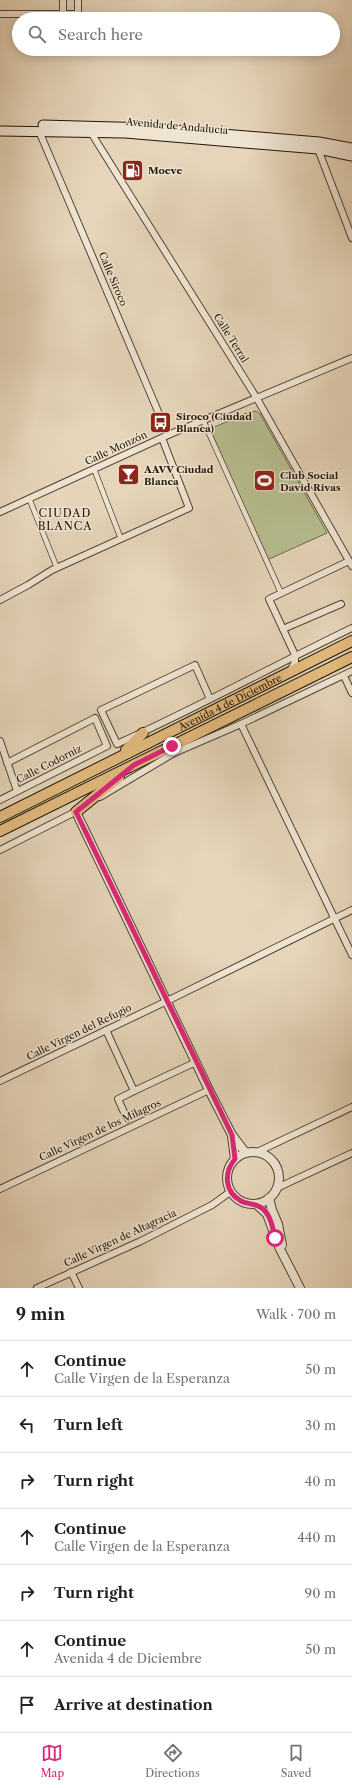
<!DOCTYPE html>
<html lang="en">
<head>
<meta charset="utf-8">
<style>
  :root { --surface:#fff; --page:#f2f2f2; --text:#202124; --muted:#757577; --line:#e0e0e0; --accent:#db2777 }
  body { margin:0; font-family:"Libre Caslon Text",serif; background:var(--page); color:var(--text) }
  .stop { position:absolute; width:12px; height:12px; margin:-9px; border:3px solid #db2777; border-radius:50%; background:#fff }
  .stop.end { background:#db2777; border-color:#fff; box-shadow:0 1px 4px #0008 }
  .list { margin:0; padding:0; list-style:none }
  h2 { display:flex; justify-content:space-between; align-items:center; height:52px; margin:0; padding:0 16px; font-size:17px }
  h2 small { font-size:13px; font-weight:400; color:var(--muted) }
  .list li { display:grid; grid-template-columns:26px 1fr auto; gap:12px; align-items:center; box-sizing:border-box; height:56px; padding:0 16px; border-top:1px solid var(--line) }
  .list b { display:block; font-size:15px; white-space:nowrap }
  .list p { margin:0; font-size:13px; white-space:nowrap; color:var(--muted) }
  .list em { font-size:13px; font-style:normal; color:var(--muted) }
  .icon { flex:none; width:22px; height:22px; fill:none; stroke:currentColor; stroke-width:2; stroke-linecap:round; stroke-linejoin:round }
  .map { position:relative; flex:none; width:352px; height:1288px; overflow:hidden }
  .search { position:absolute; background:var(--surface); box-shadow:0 2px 10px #0003; left:12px; right:12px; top:12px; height:44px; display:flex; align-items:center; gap:10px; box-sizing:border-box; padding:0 14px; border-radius:22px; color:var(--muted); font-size:15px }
  .sheet { height:444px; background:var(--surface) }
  nav { display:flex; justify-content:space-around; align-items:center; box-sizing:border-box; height:56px; border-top:1px solid var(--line); background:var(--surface); font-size:11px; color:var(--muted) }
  nav a { display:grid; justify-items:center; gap:2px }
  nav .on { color:var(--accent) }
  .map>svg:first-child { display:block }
</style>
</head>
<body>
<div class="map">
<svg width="352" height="1288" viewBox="0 0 352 1288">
  <rect width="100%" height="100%" fill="#e6d5ba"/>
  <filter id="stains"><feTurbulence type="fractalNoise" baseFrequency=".005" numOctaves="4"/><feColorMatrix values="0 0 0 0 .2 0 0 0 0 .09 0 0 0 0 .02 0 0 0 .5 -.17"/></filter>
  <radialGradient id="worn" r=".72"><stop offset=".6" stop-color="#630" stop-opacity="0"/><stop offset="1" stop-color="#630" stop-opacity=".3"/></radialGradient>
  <path fill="#b6bd8f" stroke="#6c6a4b" d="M256 411 260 414 327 533 267 560 210 429 249 412Z"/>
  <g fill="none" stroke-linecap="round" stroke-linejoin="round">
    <defs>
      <g id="pedestrian">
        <path d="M203 420 281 593"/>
        <path d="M94 469 121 539"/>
        <path d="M29 498 57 568"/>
      </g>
      <g id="minor">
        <path d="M0 14H78V0"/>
        <path d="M63 14V0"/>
        <path d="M39 131 168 435"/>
        <path d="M90 131 256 397 352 566"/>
        <path d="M318 149 352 238"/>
        <path d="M0 512 168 435 352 358"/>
        <path d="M0 600 28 585 52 570 189 508 162 438"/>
        <path d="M283 629 341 604"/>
        <path d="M290 671 295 662V655L269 599 349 561"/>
        <path d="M344 676 352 693"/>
        <path d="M210 699 195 665 101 710 117 744C197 708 273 666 352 628"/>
        <path d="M241 724 352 955"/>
        <path d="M0 741 17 791"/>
        <path d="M100 797 174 753 241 724 352 671"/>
        <path d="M0 800 107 746 95 718 7 763"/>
        <path d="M0 850 79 810"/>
        <path d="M106 1030 134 1091 196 1062"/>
        <path d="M0 1081 167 1001 352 910"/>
        <path d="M127 1119 118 1099 134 1091"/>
        <path d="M257 1152 352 1107"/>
        <path d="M277 1188 352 1153"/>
        <path d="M0 1189 209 1090"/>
        <path d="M71 1272 79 1288"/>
        <path d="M37 1288 141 1241 212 1205 230 1192"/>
      </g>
      <g id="tertiary">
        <path d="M76 812 209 1090 232 1135 245 1152"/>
        <path d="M232 1136 235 1159"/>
        <circle cx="253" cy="1178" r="26"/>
        <path d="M269 1198 272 1210 278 1224 282 1245"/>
        <path d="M256 1204 267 1214 280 1249 300 1288"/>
      </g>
      <g id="secondary">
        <path d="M43 125 151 128 319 142 352 148"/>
        <path d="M0 131 125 133 318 149 352 156"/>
      </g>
      <g id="primary">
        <path d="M126 750 143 733"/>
        <path d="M76 812 119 777"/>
        <path id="s1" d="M0 817 352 641"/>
        <path d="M0 831 352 657"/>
      </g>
    </defs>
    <use href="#pedestrian" stroke="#524634" stroke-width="6"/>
    <use href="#minor" stroke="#524634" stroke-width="8"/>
    <use href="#tertiary" stroke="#524634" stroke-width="10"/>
    <use href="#secondary" stroke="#211607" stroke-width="11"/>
    <use href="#primary" stroke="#211607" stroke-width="12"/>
    <use href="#pedestrian" stroke="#efe4d2" stroke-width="4.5"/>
    <use href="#minor" stroke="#efe4d2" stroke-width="6"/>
    <use href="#tertiary" stroke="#efe4d2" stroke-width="8"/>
    <use href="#secondary" stroke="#efe4d2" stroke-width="9"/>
    <use href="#primary" stroke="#e3ba7d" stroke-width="10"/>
  </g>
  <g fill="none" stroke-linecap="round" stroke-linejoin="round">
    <path stroke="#db2777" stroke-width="5" d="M172 746 134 765 76 812 232 1135 235 1159C224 1172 224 1192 241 1201 249 1205 256 1203 263 1209 271 1216 273 1229 275 1238"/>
  </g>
  <defs>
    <symbol id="fuel-square" viewBox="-11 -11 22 22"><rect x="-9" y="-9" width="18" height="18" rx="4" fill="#8f2418" stroke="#efe4d2"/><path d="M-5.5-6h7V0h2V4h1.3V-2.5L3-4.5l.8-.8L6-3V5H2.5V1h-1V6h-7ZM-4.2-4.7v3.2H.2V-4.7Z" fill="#fff"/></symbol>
    <symbol id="bus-square" viewBox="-11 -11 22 22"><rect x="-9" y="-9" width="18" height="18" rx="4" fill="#8f2418" stroke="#efe4d2"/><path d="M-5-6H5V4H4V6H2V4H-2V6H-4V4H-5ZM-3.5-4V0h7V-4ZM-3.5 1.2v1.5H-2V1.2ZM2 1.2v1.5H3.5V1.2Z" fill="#fff"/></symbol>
    <symbol id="bar-square" viewBox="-11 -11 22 22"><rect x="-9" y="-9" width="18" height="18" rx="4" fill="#8f2418" stroke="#efe4d2"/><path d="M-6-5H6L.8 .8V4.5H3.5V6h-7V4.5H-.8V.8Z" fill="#fff"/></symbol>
    <symbol id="stadium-square" viewBox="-11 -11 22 22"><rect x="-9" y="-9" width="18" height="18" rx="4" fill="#8f2418" stroke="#efe4d2"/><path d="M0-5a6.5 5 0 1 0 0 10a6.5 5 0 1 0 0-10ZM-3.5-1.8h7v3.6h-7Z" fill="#fff"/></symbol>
  </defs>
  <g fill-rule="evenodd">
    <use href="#fuel-square" x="120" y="158" width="25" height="25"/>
    <use href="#bus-square" x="148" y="410" width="25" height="25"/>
    <use href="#bar-square" x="116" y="462" width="25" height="25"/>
    <use href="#stadium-square" x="252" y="468" width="25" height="25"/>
  </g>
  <g text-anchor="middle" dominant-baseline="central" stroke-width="3" stroke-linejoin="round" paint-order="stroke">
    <g font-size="10" fill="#211607" stroke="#efe4d2">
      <text transform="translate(177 126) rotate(5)">Avenida de Andalucía</text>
      <text transform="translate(113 279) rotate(67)">Calle Siroco</text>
      <text transform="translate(231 338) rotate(58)">Calle Terral</text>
      <text transform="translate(116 448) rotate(-25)">Calle Monzón</text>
      <text stroke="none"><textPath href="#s1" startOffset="257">Avenida 4 de Diciembre</textPath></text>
      <text transform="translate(49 764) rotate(-27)">Calle Codorniz</text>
      <text transform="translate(79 1032) rotate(-26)">Calle Virgen del Refugio</text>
      <text transform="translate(100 1130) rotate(-25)">Calle Virgen de los Milagros</text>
      <text transform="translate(120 1238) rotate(-25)">Calle Virgen de Altagracia</text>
    </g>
    <g font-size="10" font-weight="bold" fill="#211607" stroke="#efe4d2" text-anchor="start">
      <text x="148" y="170">Moeve</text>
      <text x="176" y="416">Siroco (Ciudad<tspan x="176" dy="12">Blanca)</tspan></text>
      <text x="144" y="469">AAVV Ciudad<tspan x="144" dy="12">Blanca</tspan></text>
      <text x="280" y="475">Club Social<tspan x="280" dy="12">David Rivas</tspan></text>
    </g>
    <g font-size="11" letter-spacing="1" fill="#211607" stroke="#efe4d2">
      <text x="65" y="513">CIUDAD<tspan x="65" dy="13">BLANCA</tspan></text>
    </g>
  </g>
  <rect width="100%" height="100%" filter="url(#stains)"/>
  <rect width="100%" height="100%" fill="url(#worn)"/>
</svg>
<div class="stop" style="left:275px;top:1238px"></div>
<div class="stop end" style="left:172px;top:746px"></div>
<div class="search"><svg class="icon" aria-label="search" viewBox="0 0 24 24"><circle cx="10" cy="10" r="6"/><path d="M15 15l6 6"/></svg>Search here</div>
</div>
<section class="sheet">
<h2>9 min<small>Walk · 700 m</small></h2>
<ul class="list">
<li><svg class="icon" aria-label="ahead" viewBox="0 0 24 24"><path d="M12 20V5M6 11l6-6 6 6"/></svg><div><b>Continue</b><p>Calle Virgen de la Esperanza</p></div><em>50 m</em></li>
<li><svg class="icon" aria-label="left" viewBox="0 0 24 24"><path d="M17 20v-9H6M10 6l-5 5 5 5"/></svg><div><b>Turn left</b></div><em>30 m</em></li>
<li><svg class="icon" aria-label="right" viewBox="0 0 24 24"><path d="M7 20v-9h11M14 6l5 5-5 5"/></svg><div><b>Turn right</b></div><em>40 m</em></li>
<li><svg class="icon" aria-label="ahead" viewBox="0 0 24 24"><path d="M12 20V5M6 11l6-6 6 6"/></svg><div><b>Continue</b><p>Calle Virgen de la Esperanza</p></div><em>440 m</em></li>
<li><svg class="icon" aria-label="right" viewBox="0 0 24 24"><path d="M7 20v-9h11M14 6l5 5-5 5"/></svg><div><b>Turn right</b></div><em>90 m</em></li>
<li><svg class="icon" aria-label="ahead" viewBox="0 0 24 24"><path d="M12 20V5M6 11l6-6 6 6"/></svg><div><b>Continue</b><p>Avenida 4 de Diciembre</p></div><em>50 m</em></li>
<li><svg class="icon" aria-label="arrive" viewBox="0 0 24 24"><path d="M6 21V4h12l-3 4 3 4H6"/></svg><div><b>Arrive at destination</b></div></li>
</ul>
</section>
<nav>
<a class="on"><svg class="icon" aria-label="map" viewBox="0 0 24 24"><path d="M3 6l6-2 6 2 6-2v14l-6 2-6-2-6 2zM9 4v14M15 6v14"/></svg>Map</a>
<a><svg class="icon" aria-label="directions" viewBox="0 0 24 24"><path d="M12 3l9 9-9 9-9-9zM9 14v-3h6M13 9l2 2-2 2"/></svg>Directions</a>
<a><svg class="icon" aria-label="saved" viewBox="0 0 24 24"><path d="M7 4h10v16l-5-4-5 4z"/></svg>Saved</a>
</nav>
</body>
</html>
